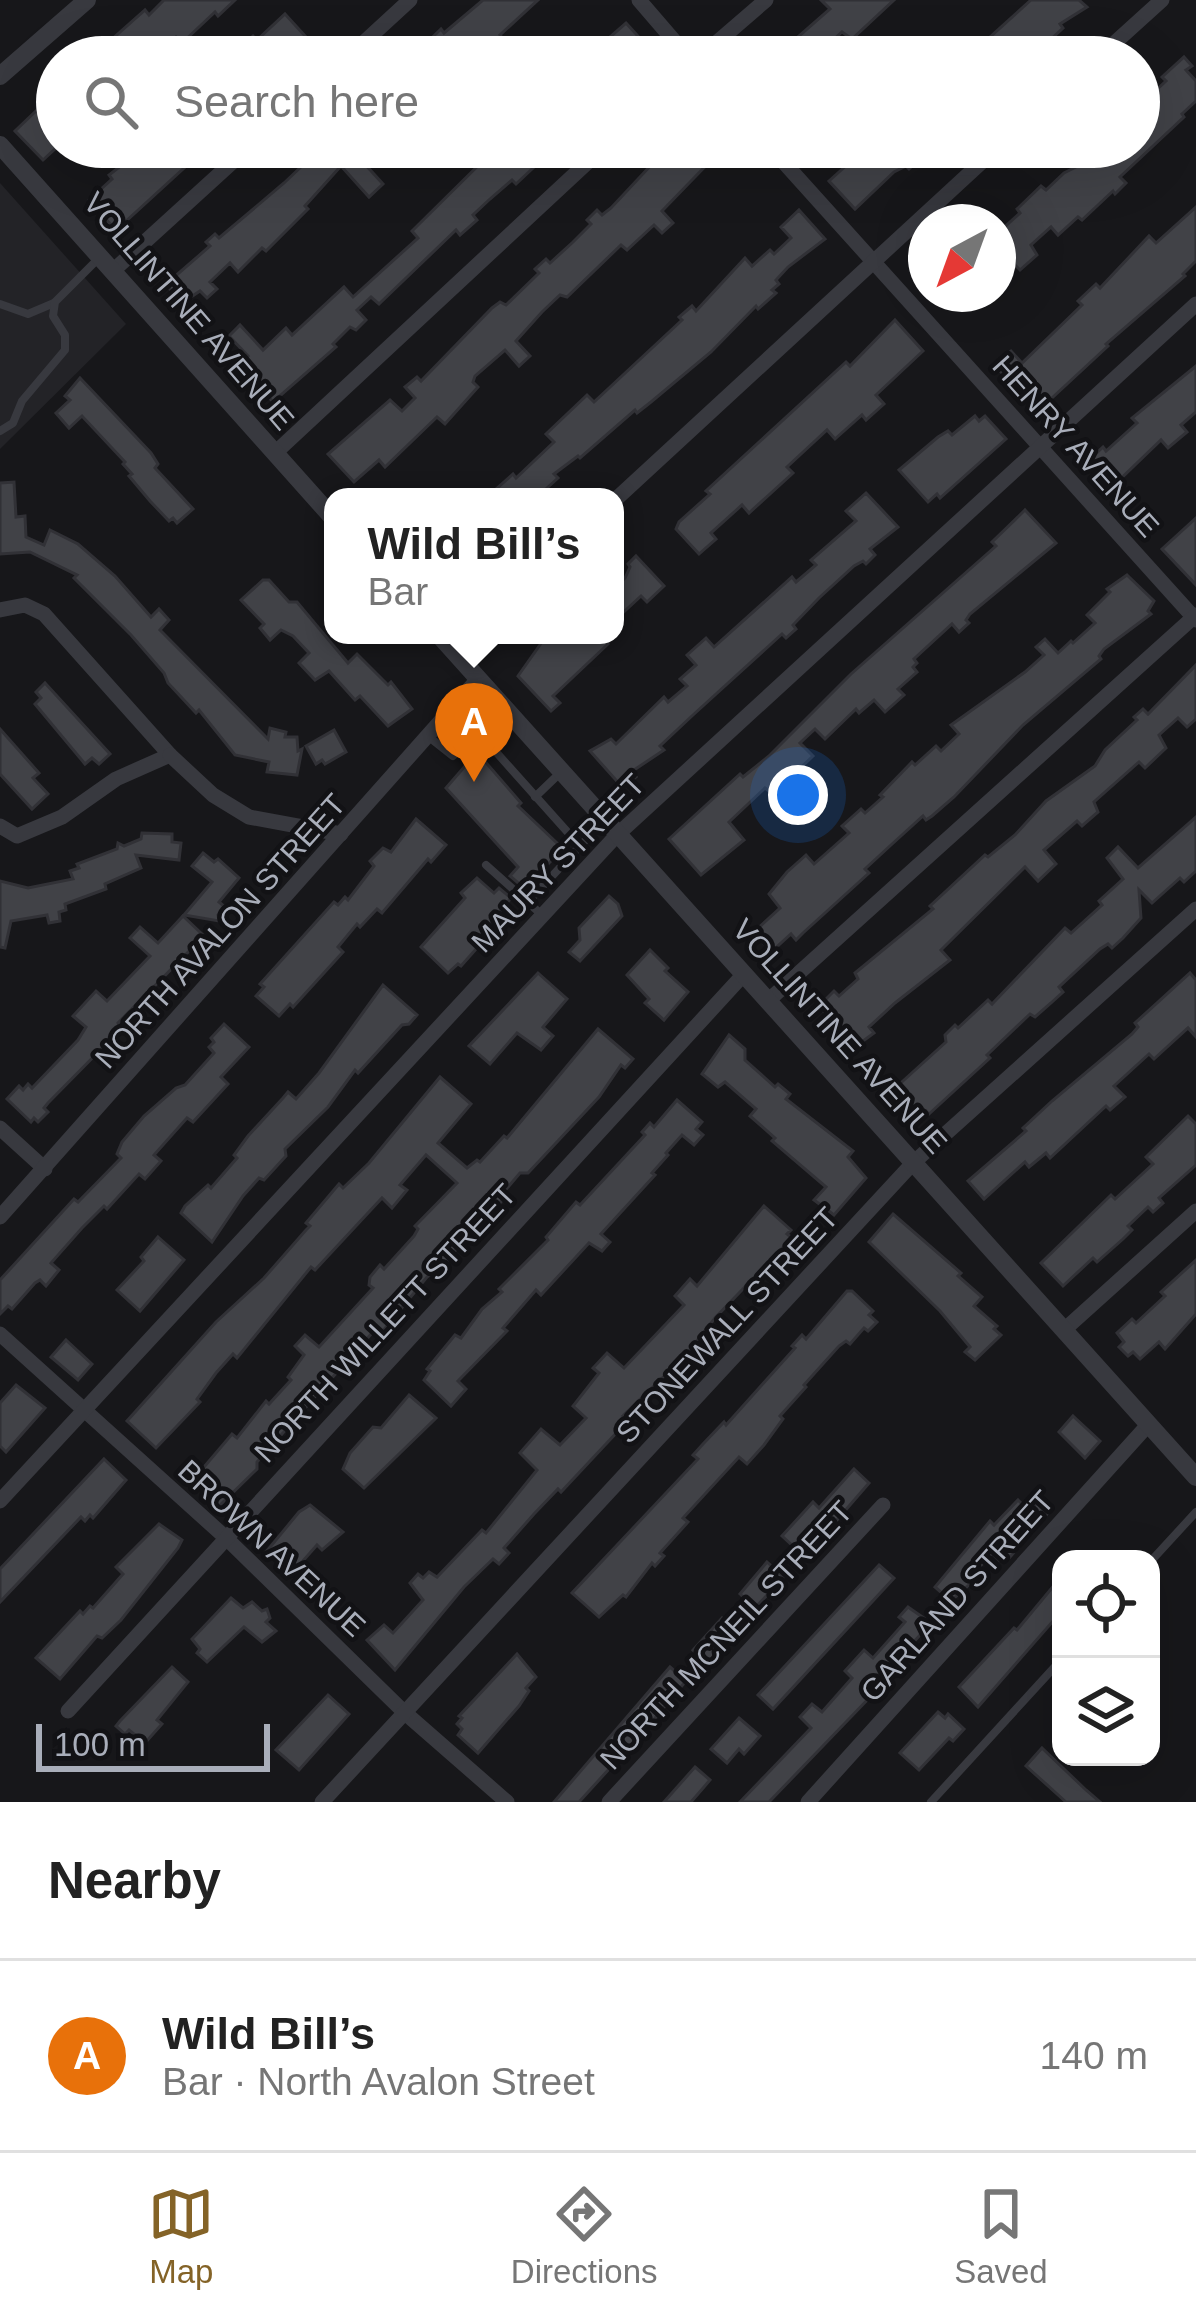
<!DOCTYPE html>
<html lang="en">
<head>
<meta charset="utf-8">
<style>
  :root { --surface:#fff; --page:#f2f2f2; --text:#222; --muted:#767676; --line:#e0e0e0; --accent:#846327 }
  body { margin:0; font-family:Helvetica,sans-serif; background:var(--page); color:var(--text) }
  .controls { position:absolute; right:36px; bottom:36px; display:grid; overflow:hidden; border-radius:24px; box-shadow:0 12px 48px #0002 }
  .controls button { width:108px; height:108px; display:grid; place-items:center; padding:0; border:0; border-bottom:3px solid var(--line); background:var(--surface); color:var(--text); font:60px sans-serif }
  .compass { position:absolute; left:908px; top:204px; width:108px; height:108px; border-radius:50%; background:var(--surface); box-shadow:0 12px 48px #0002; rotate:221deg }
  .scale { position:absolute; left:36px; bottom:30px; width:234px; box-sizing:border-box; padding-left:12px; border:6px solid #a9aeba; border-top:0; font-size:33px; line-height:42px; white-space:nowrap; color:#a9aeba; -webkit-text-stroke:9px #121215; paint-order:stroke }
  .you { position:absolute; left:798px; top:795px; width:42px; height:42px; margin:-30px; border:9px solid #fff; border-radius:50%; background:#1a73e8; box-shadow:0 0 0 18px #1a73e833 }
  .badge { display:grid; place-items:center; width:78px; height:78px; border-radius:50%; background:var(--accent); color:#fff; font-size:39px; font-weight:700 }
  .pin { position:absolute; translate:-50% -99px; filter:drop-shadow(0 3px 6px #0008) }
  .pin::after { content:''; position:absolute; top:63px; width:42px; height:36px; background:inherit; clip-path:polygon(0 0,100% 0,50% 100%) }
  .popup { position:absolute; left:324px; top:488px; width:300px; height:156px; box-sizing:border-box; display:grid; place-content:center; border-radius:24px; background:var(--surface); filter:drop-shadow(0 3px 9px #0005); font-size:39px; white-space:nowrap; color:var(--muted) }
  .popup b { font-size:45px; color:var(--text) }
  .popup::after { content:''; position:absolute; left:50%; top:100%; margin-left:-24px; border:24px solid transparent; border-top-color:var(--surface) }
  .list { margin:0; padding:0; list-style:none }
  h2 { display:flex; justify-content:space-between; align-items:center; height:156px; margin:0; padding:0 48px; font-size:51px }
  h2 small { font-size:39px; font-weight:400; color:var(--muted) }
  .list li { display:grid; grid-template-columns:78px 1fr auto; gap:36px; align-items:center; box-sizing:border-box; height:192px; padding:0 48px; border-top:3px solid var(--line) }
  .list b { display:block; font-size:45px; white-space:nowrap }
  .list p { margin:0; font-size:39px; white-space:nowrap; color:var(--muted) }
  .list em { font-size:39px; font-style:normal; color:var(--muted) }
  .icon { flex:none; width:66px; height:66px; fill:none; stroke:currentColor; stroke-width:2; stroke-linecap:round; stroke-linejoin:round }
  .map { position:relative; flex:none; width:1196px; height:1802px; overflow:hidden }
  .search { position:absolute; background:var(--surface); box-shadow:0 12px 48px #0002; left:36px; right:36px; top:36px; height:132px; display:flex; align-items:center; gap:30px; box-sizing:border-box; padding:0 42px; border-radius:66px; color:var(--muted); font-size:45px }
  .sheet { height:348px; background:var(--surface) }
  nav { display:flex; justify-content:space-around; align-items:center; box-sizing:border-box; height:168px; border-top:3px solid var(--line); background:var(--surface); font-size:33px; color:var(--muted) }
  nav a { display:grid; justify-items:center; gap:6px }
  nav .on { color:var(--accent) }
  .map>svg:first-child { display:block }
</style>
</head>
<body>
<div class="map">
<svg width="1196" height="1802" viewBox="0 0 1196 1802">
  <rect width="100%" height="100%" fill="#17171a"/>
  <path fill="#232327" d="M0 183 126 324 0 449Z"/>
  <g fill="#414247" stroke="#313136" stroke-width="3">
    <path d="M164 0H235L218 16 215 12 182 43 176 37 155 57H92L145 10 149 15Z"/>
    <path d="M483 0H538L500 35 505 41 487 57H412L441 29 444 33Z"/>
    <path d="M821 0H894L852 39 842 32 815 57H775L830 9Z"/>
    <path d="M1031 0H1079L1087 7 1060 24 1063 28 1032 57H965L959 50 973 38 980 46Z"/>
    <path d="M285 14 316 48 306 57H246L239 49 253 36 257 40Z"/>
    <path d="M626 23 657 57H601L615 44 610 37Z"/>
    <path d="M1184 57 1192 66 1186 70 1196 81V101L1182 114 1184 117 1120 177 1126 183 1115 194 1113 191 1082 220 1078 217 1058 235 1051 227 1031 245 1037 255 1020 270 1016 266 1006 275 998 268V233L1020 213 1017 209 1041 186 1046 190 1064 173 1086 162 1078 155 1087 147H1139V106L1166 81 1162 77Z"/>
    <path d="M57 91V147L43 160 15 131Z"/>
    <path d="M145 147H207L125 222 121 217 112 226 89 200 112 179 109 175Z"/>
    <path d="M313 147H380L363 162 383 184 369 197 341 166 305 206 308 209 266 251 262 248 238 272 230 263 210 282 217 289 207 298 200 291 182 303 167 286 173 278 210 246 206 242 215 234 219 238 284 183 303 165 300 158Z"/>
    <path d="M497 147H541L548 154 516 184 512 180 490 199 473 215 477 220 460 235 456 230 379 304 371 297 357 310 366 320 356 330 350 327 333 344 336 347 273 402 248 375 250 373 241 363 248 356 229 336 240 325 263 350 286 328 292 335 344 287 353 297 418 238 412 231Z"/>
    <path d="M668 147H724L662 211 673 223 662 233 654 225 627 250 621 245 567 297 560 295 542 312 516 341 530 356 519 366 505 350 475 376 473 382 478 387 445 424 437 417 385 467 379 460 354 482 328 454 390 400 402 411 415 398 405 387 417 377 421 381 492 308 500 302 506 305 539 273 535 269 546 259 550 263 573 242 591 224 587 220 597 210 602 215 611 208Z"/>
    <path d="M852 147H933L909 169 906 166 894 172 855 209 829 181 859 154Z"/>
    <path d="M1196 207V261L1183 274 1185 276 1106 344 1108 346 1039 410 994 365 1011 351 1022 363 1082 305 1078 301 1096 284 1100 288 1149 236 1156 243Z"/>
    <path d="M799 210 825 239 788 267 776 280 779 284 772 290 776 293 758 309 756 306 711 352 651 402 637 413 635 410 580 458 578 456 554 474 558 478 537 497H487L513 474 516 478 554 442 546 434 587 395 594 402 682 320 679 317 692 306 696 311 745 258 752 266 770 250 774 254 791 238 781 227Z"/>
    <path d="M895 320 923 351 876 395 884 404 866 420 862 415 835 439 827 430 787 467 793 473 749 513 742 505 711 533 716 539 699 554 676 529 679 522 710 494 706 491 846 362 850 366Z"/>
    <path d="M1196 366V412L1181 425 1187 432 1168 448 1161 440 1111 488 1087 462 1103 447 1106 451 1137 423 1132 418Z"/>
    <path d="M80 378 151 453 158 464 155 468 193 509 177 523 173 518 169 521 150 501 129 476 132 474 123 464 125 462 82 416 69 428 56 413 70 400 65 396Z"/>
    <path d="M975 416 979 421 985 416 1006 439 940 498 937 494 928 502 899 470 938 437 948 431 952 435Z"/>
    <path d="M14 482 16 517 25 516 26 537 44 545 50 530 78 544 115 576 151 617 159 609 169 620 160 630 268 739 270 728 286 732 285 737H297L298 751 302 749 297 775 267 772 269 762 235 755 199 710 196 713 168 683 164 673 131 635 74 578 77 575 30 552 0 554V483Z"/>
    <path d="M866 493 898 527 870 549 875 555 866 564 863 561 854 566 819 598 793 625 796 629 786 638 782 634 693 715 660 746 664 750 631 772 636 777 623 788 590 751 611 739 616 744 664 697 668 702 687 686 680 679 696 665 687 655 706 638 714 647 792 577 796 582 816 565 811 560 856 521 846 511Z"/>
    <path d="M1025 510 1056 543 970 614 966 620 969 623 959 632 952 624 914 659 917 663 913 667 917 672 898 689 904 695 885 712 874 700 859 713 856 709 825 739 815 729 800 743 813 756 788 780 792 785 778 798 765 788 729 822 744 840 701 875 669 839 740 774 743 777 769 756 851 674 996 546 992 542Z"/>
    <path d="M1196 518V585L1162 549Z"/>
    <path d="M636 556 664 586 647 602 641 596 615 620V587L625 578 630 567 628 564Z"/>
    <path d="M1127 575 1154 601 1148 611 1151 614 1104 649 1099 656 1101 659 1023 725 954 797 932 816 926 820 923 816 891 845 865 869 869 873 803 933 796 940 791 934 770 953 755 931 780 908 769 894 787 872 806 855 814 864 849 833 842 826 861 809 865 813 883 797 880 795 912 762 915 765 936 746 941 751 959 734 951 725 1025 672 1044 655 1036 647 1045 639 1058 653 1071 641 1073 643 1095 623 1087 615 1110 592 1107 589Z"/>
    <path d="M263 580H269L289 602H297L348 663 357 654 388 685 391 682 412 709 388 726 360 696 355 700 329 671 315 680 299 663 309 653 293 636 281 630 270 640 260 628 264 624 241 600Z"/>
    <path d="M547 635H600L608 644 553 696 560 703 551 711 518 676Z"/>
    <path d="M1196 665V719L1187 727 1178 718 1159 735 1166 748 1145 768 1139 762 1094 802 1098 812 1082 826 1077 821 1044 850 1056 864 1038 881 1025 867 941 950 950 960 895 1003 869 1027 874 1033 855 1047 819 1006 834 991 839 996 858 979 855 973 933 909 930 906 985 855 988 857 1015 835 1046 801 1095 766 1105 750 1137 720 1134 717 1143 709 1148 714Z"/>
    <path d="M45 683 110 754 99 764 92 758 85 764 35 704 41 698 36 692Z"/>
    <path d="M0 729 39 773 33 778 48 794 32 809 0 774Z"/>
    <path d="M334 730 346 752 325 764 322 760 316 764 306 746Z"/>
    <path d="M472 758H482L521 803 518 806 560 846V852L524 888 510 876 518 867 446 788Z"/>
    <path d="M1196 817V871L1184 882 1180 878 1152 903 1139 890 1141 918 1123 938 1112 948 1108 944 1100 949 1059 987 1063 992 1051 1003 1035 1017 1030 1014 987 1055 990 1058 929 1114 926 1111 917 1117 893 1090 946 1042 945 1035 955 1025 958 1028 988 1000 992 1004 1065 928 1071 933 1102 905 1099 901 1123 879 1107 858 1118 847 1138 868Z"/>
    <path d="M416 819 446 845 431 862 428 859 382 913 377 909 360 927 357 924 338 947 343 952 293 1007 290 1004 279 1016 256 996 264 987 260 984 334 902 338 905 345 897 348 900 374 866 370 861 383 848 391 852Z"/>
    <path d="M142 833 172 834V842L181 843 179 860 136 855 141 868 105 884 106 889 65 904 66 910 59 912 60 921 49 923 47 915 11 921 5 948 0 947V881L28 888 73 879 70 871 79 868 77 864 117 849 118 843 124 846 141 839Z"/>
    <path d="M203 853 214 862 218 859 239 878 219 902 225 907 218 915 219 921 184 915 212 882 192 866Z"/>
    <path d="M477 878 494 893 499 888 511 898 481 936 485 939 461 966 458 964 448 973 421 947 465 898 461 893Z"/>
    <path d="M609 896 618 904 622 916 580 961 569 952 580 940 579 928Z"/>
    <path d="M183 916 202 934 198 942 118 1023 120 1029 110 1040 48 1103 44 1108 48 1112 38 1122 34 1118 31 1122 7 1099 19 1086 23 1090 28 1084 32 1088 78 1040 86 1027 73 1016 96 991 107 1001 150 956 130 938 140 927 158 943Z"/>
    <path d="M650 950 668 968 665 971 688 992 664 1020 645 1003 649 999 627 975Z"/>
    <path d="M538 973 567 999 543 1027 553 1036 541 1050 517 1033 490 1064 469 1046Z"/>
    <path d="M1190 973 1196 980V1037L1188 1028 1154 1059 1149 1054 1114 1086 1125 1097 1110 1110 1106 1106 1050 1158 1046 1153 1029 1167 1025 1162 984 1199 968 1181 1026 1131 1023 1128 1052 1101 1132 1034 1138 1027 1135 1023Z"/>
    <path d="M383 985 417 1015 409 1024 402 1025 358 1073 355 1070 328 1107 285 1149 286 1156 264 1180 259 1178 243 1196 212 1242 181 1213 185 1206 208 1185 211 1188 237 1158 234 1155 248 1136 283 1098 288 1092 296 1099 319 1073Z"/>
    <path d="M224 1024 249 1047 221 1077 228 1084 193 1122 187 1118 154 1155 161 1161 145 1179 139 1174 107 1209 104 1206 82 1228 51 1263 59 1270 46 1286 40 1280 35 1283 12 1309 8 1306 0 1314V1280L74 1199 78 1202 121 1158 117 1154 122 1142 144 1116 176 1088 185 1085 214 1053 209 1047 214 1042 211 1038Z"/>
    <path d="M598 1029 633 1059 625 1068 621 1065 599 1097 528 1173H520L503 1193 506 1196 478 1228 475 1225 445 1264 427 1277 378 1337 373 1332 257 1462V1469L218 1507 193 1480 232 1434 237 1438 266 1401 269 1404 291 1380 288 1377 304 1355 295 1346 305 1335 319 1347 373 1288 369 1285 370 1277 380 1265 384 1269 414 1236 418 1229 415 1226 457 1183 426 1155 400 1185 407 1190 392 1208 382 1198 315 1270 311 1267 237 1358 233 1354 216 1373 197 1399 200 1402 156 1448 127 1421 216 1322 264 1278 306 1230 310 1226 306 1223 339 1184 343 1188 369 1163 440 1077 471 1104 438 1143 467 1168 477 1160 480 1162 504 1136 507 1138Z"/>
    <path d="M729 1035 745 1049V1060L775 1087 778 1084 790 1094 786 1099 853 1151 848 1157 866 1178 834 1215 814 1200 826 1187 772 1141 775 1138 750 1116 756 1109 725 1082 718 1087 702 1074Z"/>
    <path d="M677 1100 702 1122 696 1129 703 1135 694 1145 682 1135 666 1153 668 1155 652 1173 655 1175 601 1234 610 1242 602 1251 589 1243 541 1295 536 1290 503 1328 507 1331 458 1381 466 1389 451 1406 424 1380 430 1371 427 1369 455 1335 461 1338 482 1309 502 1292 499 1289 548 1240 546 1237 576 1202 580 1205 645 1135 642 1132 650 1123 654 1127Z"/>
    <path d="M1188 1116 1196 1124V1165L1159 1198 1163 1203 1153 1212 1148 1207 1128 1226 1132 1230 1123 1239 1097 1262 1093 1258 1063 1286 1041 1263 1111 1195 1115 1199 1153 1164 1146 1157Z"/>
    <path d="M764 1206 791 1230 787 1234 792 1238 715 1318 685 1356 623 1416 628 1420 620 1429 561 1492 558 1489 534 1514 504 1548 509 1553 499 1564 493 1559 464 1587 395 1670 367 1640 384 1625 393 1633 423 1600 410 1583 418 1574 423 1578 429 1572 437 1577 482 1530 486 1533 537 1470 520 1453 541 1429 560 1445 586 1418 573 1406 599 1373 593 1368 607 1353 624 1368 684 1305 675 1296 690 1279 697 1286Z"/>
    <path d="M893 1214 961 1273 958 1276 982 1297 974 1306 997 1326 994 1329 1001 1335 975 1360 965 1352 970 1347 940 1311 869 1242Z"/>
    <path d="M158 1237 184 1260 140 1311 117 1290 144 1261 141 1257Z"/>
    <path d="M1196 1260V1314L1165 1349 1159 1342 1140 1359 1133 1352 1128 1356 1119 1347 1124 1342 1117 1333 1132 1319 1136 1323 1165 1296 1161 1292Z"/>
    <path d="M847 1291H852L873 1311 869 1315 877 1322 868 1331 864 1328 850 1344 846 1341 839 1346 804 1385 806 1387 780 1416 783 1419 764 1445 747 1464 739 1457 683 1518 688 1522 660 1553 664 1556 655 1566 652 1563 626 1597 623 1595 599 1617 572 1593 698 1459 693 1455 703 1444 724 1422 726 1425 795 1348 792 1346 802 1335 806 1339Z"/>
    <path d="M66 1340 92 1364 78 1380 51 1357Z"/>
    <path d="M16 1385 45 1408 6 1452 0 1446V1403Z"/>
    <path d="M409 1395 436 1418 364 1488 343 1469 350 1453 373 1427 381 1428Z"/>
    <path d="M1073 1416 1100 1441 1085 1458 1059 1432Z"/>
    <path d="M104 1459 126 1480 93 1518 90 1515 85 1521 81 1517 0 1602V1569Z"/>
    <path d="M854 1469 869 1483 805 1557 782 1536 813 1502 819 1508Z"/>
    <path d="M1018 1500 1029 1511 1037 1503 1047 1514 1010 1557 1006 1553 999 1560 992 1553 967 1581 970 1584 951 1601 935 1587 990 1521 994 1525Z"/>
    <path d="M310 1505 343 1532 322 1550 317 1545 295 1570 279 1556 276 1560 266 1552 299 1512Z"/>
    <path d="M159 1524 182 1540 178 1548 121 1620 102 1638 97 1636 60 1679 36 1658 80 1611 83 1614 90 1606 93 1608 123 1574 116 1567Z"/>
    <path d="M767 1562 784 1577 755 1608 740 1594Z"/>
    <path d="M879 1565 894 1578 773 1709 758 1695Z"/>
    <path d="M1061 1577V1612L978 1707 959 1687 1014 1628 1017 1630Z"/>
    <path d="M231 1598 243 1608 252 1602 262 1611 267 1609 270 1618 266 1622 276 1631 262 1642 244 1627 207 1662 197 1653 200 1649 192 1639Z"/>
    <path d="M908 1607 931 1623 870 1690 874 1693 769 1802H740L811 1728 800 1717 812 1704 822 1712 852 1678 845 1671 864 1650 873 1658 905 1622 899 1617Z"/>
    <path d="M722 1618 736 1630 708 1663 693 1650Z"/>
    <path d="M517 1654 536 1677 526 1688 529 1691 519 1706 478 1753 458 1735 462 1729 457 1724 462 1718 459 1716Z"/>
    <path d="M172 1667 188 1682 157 1720 162 1724 145 1743 129 1730 125 1734 116 1726 120 1721Z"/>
    <path d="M670 1667 686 1681 651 1723 579 1802H554Z"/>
    <path d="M328 1695 349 1714 299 1770 276 1750Z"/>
    <path d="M938 1712 945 1718 948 1714 964 1729 953 1741 949 1738 919 1770 900 1753Z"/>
    <path d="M739 1718 760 1736 744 1754 739 1749 727 1763 711 1749Z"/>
    <path d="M1042 1748 1086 1790 1100 1802H1066L1026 1766Z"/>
    <path d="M695 1767 710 1780 704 1787 691 1802H664Z"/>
  </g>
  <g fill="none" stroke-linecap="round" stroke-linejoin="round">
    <g stroke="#38393f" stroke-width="8">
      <path d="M0 304 28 314 54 303"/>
      <path d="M0 431 13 423 22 401 65 350V335L53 316 55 302 101 256"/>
      <path d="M513 720 488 743 580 846 604 821"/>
      <path d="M429 737 453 756 464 744 488 743"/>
      <path d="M535 797 560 773"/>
      <path d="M486 865 541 914"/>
      <path d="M528 902 580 846"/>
      <path d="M1151 1561 1196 1512"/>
      <path d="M931 1802 1061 1660"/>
    </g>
    <g stroke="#38393f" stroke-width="15">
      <path d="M639 0 688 57"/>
      <path d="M348 57 410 0"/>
      <path d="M700 57 766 0"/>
      <path d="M1099 57 1162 0"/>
      <path d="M770 147 1196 620"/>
      <path d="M115 269 249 147"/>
      <path d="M275 453 604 147"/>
      <path d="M615 500 998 147"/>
      <path d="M0 610 25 605 44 614 170 755 116 779 62 817 17 836 0 826"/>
      <path d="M454 651 471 635"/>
      <path d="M170 755 213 795 249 817 341 834"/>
      <path d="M770 999 1196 615"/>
      <path d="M0 1128 45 1169"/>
      <path d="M0 1217 478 679"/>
      <path d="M1064 1330 1196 1211"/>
      <path d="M0 1334 225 1537 404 1712 507 1802"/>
      <path d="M0 1501 617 835 1196 304"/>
      <path d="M68 1711 744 974"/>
      <path d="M322 1802 913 1163 1196 909"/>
      <path d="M609 1802 883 1505"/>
      <path d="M808 1802 1147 1426"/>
    </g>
    <g stroke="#38393f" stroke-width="18">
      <path d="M0 76 87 0"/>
      <path d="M0 145 333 518"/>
      <path d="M439 635 1196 1477"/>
    </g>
  </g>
  <g text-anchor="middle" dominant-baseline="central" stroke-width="9" stroke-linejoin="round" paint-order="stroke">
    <g font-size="30" fill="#a9aeba" stroke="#121215">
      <text transform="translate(189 311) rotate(49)">VOLLINTINE AVENUE</text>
      <text transform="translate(1076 446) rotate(48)">HENRY AVENUE</text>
      <text transform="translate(558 863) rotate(-46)">MAURY STREET</text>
      <text transform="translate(220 931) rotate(-48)">NORTH AVALON STREET</text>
      <text transform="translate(840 1036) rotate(48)">VOLLINTINE AVENUE</text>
      <text transform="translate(385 1323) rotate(-47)">NORTH WILLETT STREET</text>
      <text transform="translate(727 1325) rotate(-47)">STONEWALL STREET</text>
      <text transform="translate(272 1548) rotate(43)">BROWN AVENUE</text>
      <text transform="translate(957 1596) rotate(-48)">GARLAND STREET</text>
      <text transform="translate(726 1635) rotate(-47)">NORTH MCNEIL STREET</text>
    </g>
  </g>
</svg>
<div class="controls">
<button><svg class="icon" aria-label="locate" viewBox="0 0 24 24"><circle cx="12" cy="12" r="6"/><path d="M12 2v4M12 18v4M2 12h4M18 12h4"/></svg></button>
<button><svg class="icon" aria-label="layers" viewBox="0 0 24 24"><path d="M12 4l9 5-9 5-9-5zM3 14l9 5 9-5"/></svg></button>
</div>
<svg class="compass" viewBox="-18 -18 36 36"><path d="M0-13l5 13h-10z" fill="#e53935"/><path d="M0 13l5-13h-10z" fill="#767676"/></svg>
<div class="scale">100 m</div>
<div class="you"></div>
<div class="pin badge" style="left:474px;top:782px;background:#e8710a">A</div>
<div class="popup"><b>Wild Bill’s</b>Bar</div>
<div class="search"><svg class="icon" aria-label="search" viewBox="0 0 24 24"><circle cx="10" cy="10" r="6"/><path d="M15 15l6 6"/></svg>Search here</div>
</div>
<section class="sheet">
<h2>Nearby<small></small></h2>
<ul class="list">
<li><span class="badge" style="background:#e8710a">A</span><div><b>Wild Bill’s</b><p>Bar · North Avalon Street</p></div><em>140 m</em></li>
</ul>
</section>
<nav>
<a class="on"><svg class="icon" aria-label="map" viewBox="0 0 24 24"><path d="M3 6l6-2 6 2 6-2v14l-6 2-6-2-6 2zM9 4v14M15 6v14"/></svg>Map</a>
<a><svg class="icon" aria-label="directions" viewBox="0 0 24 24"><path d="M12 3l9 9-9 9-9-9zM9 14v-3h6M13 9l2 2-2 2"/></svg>Directions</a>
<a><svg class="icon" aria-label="saved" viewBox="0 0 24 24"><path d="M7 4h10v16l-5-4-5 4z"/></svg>Saved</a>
</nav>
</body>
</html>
